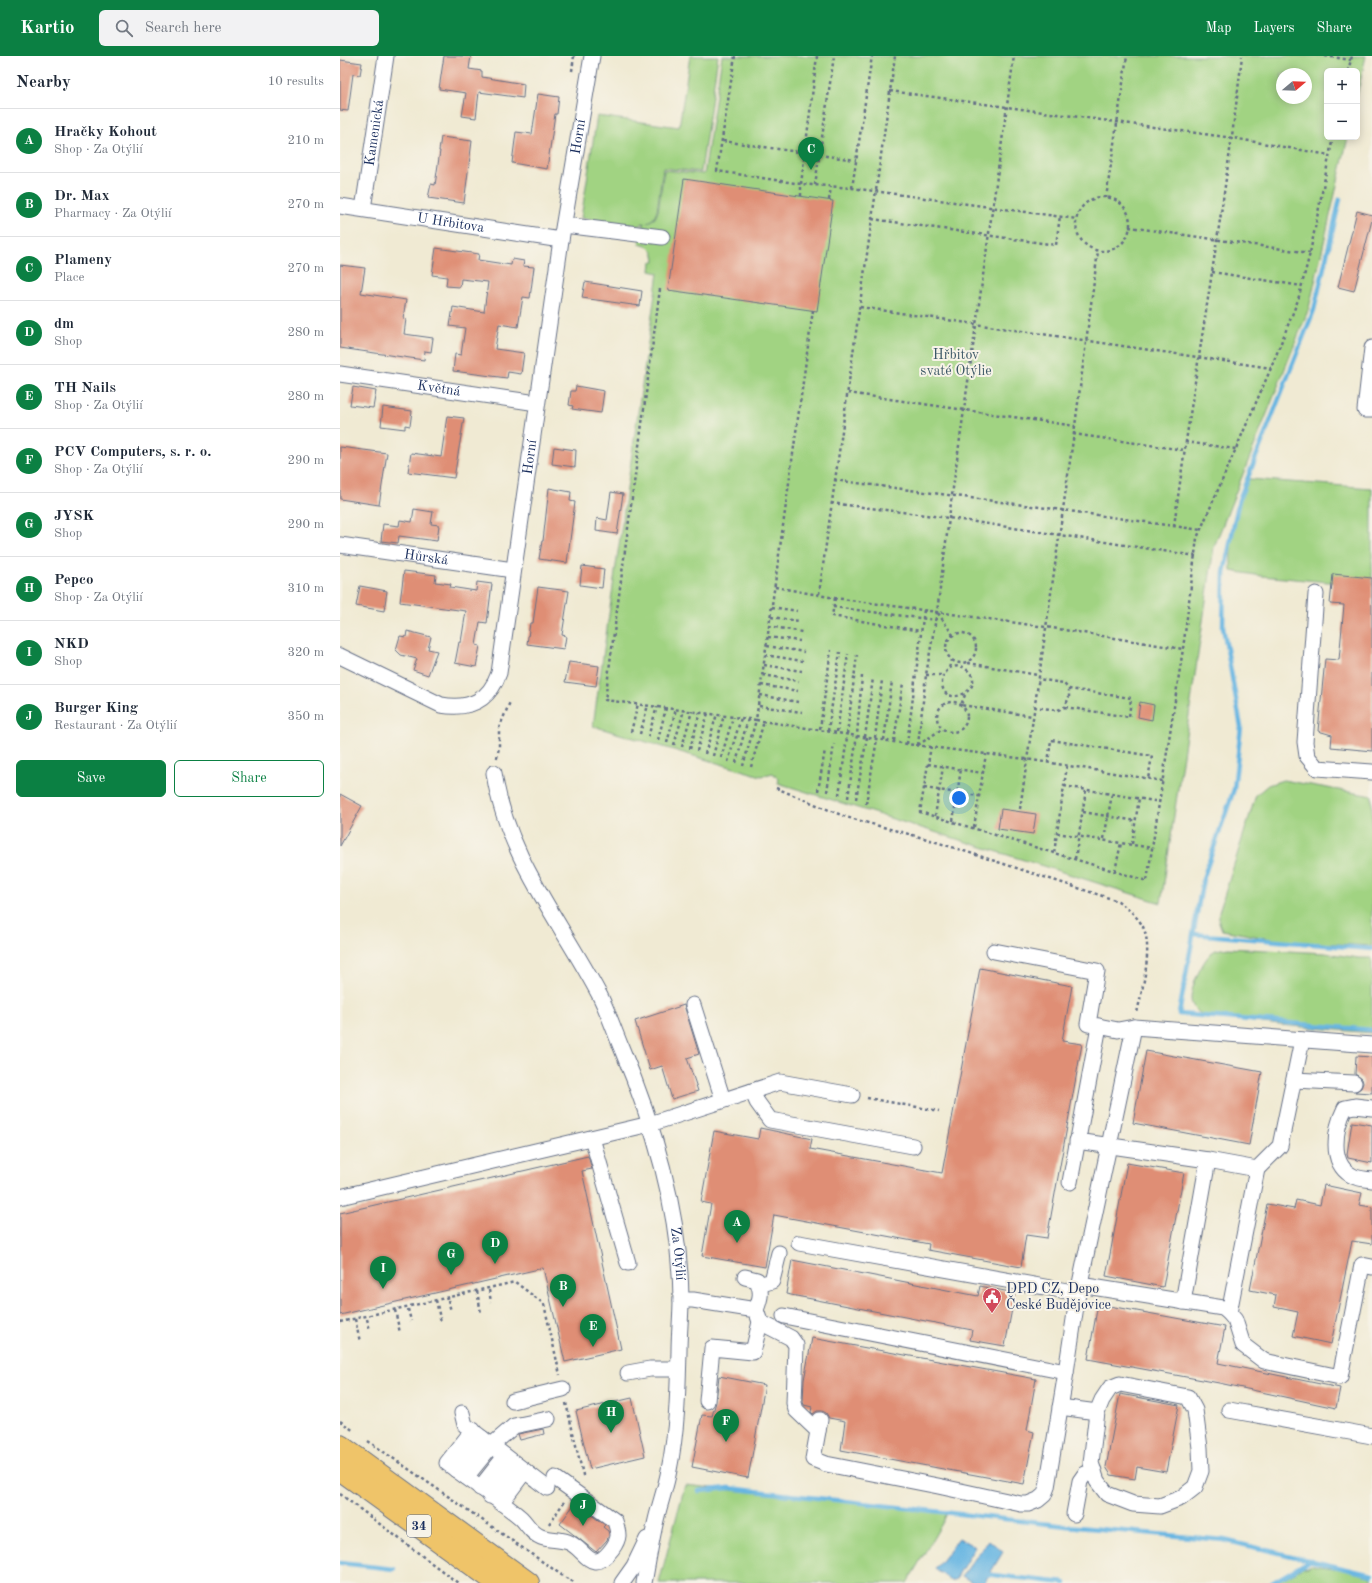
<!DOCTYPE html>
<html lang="en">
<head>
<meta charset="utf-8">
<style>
  :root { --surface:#fff; --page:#f2f2f3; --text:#1f2937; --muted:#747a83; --line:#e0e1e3; --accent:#0b8043 }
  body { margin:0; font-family:"Old Standard TT",serif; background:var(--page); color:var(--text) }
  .controls { position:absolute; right:12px; top:12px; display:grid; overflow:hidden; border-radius:6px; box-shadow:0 2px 10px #0003 }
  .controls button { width:36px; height:36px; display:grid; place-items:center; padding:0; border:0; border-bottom:1px solid var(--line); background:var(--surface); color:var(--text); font:20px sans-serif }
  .compass { position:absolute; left:936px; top:12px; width:36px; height:36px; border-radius:50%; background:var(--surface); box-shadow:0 2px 10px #0003; rotate:71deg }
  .you { position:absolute; left:619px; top:742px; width:14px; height:14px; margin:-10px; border:3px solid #fff; border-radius:50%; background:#1a73e8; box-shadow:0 0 0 6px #1a73e833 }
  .badge { display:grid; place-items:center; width:26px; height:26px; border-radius:50%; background:var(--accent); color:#fff; font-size:13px; font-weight:700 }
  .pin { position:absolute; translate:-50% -33px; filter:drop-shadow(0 1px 2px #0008) }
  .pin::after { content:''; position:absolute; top:21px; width:14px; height:12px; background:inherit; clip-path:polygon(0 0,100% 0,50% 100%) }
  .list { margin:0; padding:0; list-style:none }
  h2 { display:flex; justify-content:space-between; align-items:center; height:52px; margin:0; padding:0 16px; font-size:17px }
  h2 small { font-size:13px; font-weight:400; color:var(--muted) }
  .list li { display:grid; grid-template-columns:26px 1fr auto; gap:12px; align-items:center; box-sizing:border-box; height:64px; padding:0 16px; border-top:1px solid var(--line) }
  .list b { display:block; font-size:15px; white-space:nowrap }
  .list p { margin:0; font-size:13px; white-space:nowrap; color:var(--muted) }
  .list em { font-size:13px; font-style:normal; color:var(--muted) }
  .actions { display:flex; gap:8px; padding:12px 16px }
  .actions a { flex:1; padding:9px 0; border:1px solid var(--accent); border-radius:6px; text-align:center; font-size:14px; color:var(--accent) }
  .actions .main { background:var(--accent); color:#fff }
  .icon { flex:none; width:22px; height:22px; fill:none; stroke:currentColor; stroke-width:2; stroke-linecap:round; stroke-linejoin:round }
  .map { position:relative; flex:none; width:1032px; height:1527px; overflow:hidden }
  header { display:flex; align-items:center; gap:24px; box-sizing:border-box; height:56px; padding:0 20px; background:var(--accent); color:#fff }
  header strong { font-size:19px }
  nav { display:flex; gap:22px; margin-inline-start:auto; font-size:14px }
  .search { width:280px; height:36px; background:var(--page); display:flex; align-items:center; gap:10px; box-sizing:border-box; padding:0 14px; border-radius:6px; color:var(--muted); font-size:15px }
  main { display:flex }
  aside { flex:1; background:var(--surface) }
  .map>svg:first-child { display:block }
</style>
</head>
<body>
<header>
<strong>Kartio</strong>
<div class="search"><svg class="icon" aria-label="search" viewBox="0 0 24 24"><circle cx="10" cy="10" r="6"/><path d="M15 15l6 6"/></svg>Search here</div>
<nav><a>Map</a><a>Layers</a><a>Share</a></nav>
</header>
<main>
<aside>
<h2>Nearby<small>10 results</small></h2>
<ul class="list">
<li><span class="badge">A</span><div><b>Hračky Kohout</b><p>Shop · Za Otýlií</p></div><em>210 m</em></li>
<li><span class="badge">B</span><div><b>Dr. Max</b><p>Pharmacy · Za Otýlií</p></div><em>270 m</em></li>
<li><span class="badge">C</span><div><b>Plameny</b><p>Place</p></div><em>270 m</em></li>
<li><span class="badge">D</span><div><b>dm</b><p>Shop</p></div><em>280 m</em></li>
<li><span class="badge">E</span><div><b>TH Nails</b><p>Shop · Za Otýlií</p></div><em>280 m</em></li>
<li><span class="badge">F</span><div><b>PCV Computers, s. r. o.</b><p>Shop · Za Otýlií</p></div><em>290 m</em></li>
<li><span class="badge">G</span><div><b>JYSK</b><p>Shop</p></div><em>290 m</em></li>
<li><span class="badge">H</span><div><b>Pepco</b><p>Shop · Za Otýlií</p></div><em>310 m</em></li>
<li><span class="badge">I</span><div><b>NKD</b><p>Shop</p></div><em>320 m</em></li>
<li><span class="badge">J</span><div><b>Burger King</b><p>Restaurant · Za Otýlií</p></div><em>350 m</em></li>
</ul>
<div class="actions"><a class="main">Save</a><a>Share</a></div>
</aside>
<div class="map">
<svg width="1032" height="1527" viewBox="0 0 1032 1527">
  <rect width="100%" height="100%" fill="#f7f3e8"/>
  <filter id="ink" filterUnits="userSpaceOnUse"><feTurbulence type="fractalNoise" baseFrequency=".025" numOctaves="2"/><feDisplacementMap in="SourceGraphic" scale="8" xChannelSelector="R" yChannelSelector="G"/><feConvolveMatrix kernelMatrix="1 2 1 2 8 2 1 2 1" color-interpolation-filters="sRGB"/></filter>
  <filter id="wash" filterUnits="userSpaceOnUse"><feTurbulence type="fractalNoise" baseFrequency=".012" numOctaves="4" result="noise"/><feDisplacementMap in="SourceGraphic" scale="16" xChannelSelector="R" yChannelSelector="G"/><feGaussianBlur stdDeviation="0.9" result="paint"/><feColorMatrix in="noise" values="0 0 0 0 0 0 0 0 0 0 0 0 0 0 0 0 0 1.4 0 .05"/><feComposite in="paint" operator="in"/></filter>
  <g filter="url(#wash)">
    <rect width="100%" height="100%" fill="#f0ead3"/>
    <g fill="#a1d382" stroke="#5e8170" fill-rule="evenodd">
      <path d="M350 0H378L361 116 323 112 317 155 314 162 307 167 315 162 318 155 324 114 364 118 382 0H1026L1017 40V15H987V81H1008L969 252 874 491 821 847 438 727 439 724 433 717 421 720 253 670 318 217 310 215 311 206H315C315 195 310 190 299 188L304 167 301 168V170L241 162 257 60 339 71ZM942 18H966V42H942Z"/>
      <path d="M909 423 1032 432V530L922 520 891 515C890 481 892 453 909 423Z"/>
      <path d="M943 724 1032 740V890L943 885 882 874 879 866V856L916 739 928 729Z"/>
      <path d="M888 892 985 897 1019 902H1032V977L940 969 864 960C858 956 851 951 851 943 851 930 864 899 876 894 879 893 884 893 888 892Z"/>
      <path d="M345 1429 607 1457 604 1464 567 1527H319Z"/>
      <path d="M972 1509 1001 1513 1032 1521V1527H936L960 1513Z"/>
    </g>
    <g fill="#68b6e2" stroke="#4272a0">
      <path d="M619 1482 635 1491 615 1524H610L595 1513Z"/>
      <path d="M649 1484 663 1496 644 1527H633L622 1520Z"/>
    </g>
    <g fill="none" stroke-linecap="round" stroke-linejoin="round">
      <g stroke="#68b6e2" stroke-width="4.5">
        <path d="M1000 143 974 254 899 444 884 517 883 571 901 671 894 733 863 823 839 958 1032 974"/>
        <path d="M853 878 1032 893"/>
        <path d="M359 1435 389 1432 726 1470 884 1484 1032 1519"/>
        <path d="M0 1507 54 1513"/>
        <path d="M644 1518 725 1527"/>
        <path d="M932 1527 971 1504"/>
      </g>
    </g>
    <g id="blocks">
      <g fill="#df8e74">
        <path d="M104 0H131L129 13 142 15V21L184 28 183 42 139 36 136 62 122 60 126 37 99 33Z"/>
        <path d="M0 4 22 7 20 19 13 18 8 55 0 54Z"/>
        <path d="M198 38 219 41 217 58H215L207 113 172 107 176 76 192 78Z"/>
        <path d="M101 81 132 85 124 147 88 142 91 128 95 129 100 95H99Z"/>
        <path d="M344 123 493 145 477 255 328 234Z"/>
        <path d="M1017 155 1032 159V164L1014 235 998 231Z"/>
        <path d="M96 192 139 198 138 204 171 209 172 203 184 205 183 210 194 211 190 242 183 241 178 271 159 268 155 293 184 297 181 318 168 316 167 322 113 315 115 298 121 299 125 272 110 270 113 251 144 256 148 226 121 223 120 231 106 230 107 221 92 219Z"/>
        <path d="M0 209 25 212 21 237 66 244 63 262 66 263 64 278 93 282 91 296 85 295 84 304 0 292Z"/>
        <path d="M245 226 302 235 300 250 242 242Z"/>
        <path d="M236 330 264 335 261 357 232 353 233 350 229 349 231 335H235Z"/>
        <path d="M13 331 36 335 33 352 10 349Z"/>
        <path d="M43 351 72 355 70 370 65 369V373L41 370Z"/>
        <path d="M107 360 124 362 114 422 68 416 71 397 101 401Z"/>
        <path d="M0 391 47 397 39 449 0 443Z"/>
        <path d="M214 391 236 394 235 411 212 408Z"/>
        <path d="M209 432 231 436 230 445 235 446 227 507 199 503 202 485H203Z"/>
        <path d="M271 436 283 438 277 478 256 475 257 462 267 464Z"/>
        <path d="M74 453 93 456 91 468 99 469 97 485 59 480 58 487 41 485 43 468 59 470 60 464 72 466Z"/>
        <path d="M242 510 264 513 262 532 240 529Z"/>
        <path d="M64 515 96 519 95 526 111 528 110 531 136 535 137 526 152 528 147 567 140 566 136 589 140 590 136 611 115 607 119 586H121L126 555 60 546Z"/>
        <path d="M993 518 1032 522V695L991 691 992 679 978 675 985 603 999 604 1004 549 990 548Z"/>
        <path d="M20 530 47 535 44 555 16 550Z"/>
        <path d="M198 531 229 535 222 579 226 580 224 593 187 588 190 567H193Z"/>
        <path d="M67 575 91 581 88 593 97 595 88 619 73 614 77 603 61 599 56 594 60 580 66 581Z"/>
        <path d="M229 606 259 610 256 630 225 626Z"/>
        <path d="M800 646 814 649 812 664 798 661Z"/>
        <path d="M0 738 22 750 0 790Z"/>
        <path d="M661 753 696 758 693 778 658 773Z"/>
        <path d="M640 912 732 930 722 985 742 988 707 1182 686 1179 681 1211 588 1194 589 1188 434 1159 425 1211 362 1200 371 1148 361 1146 374 1075 418 1083 420 1072 472 1083 470 1093 602 1117Z"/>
        <path d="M344 949 359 998 347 1002 358 1035 332 1043 322 1010 310 1014 295 965Z"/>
        <path d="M806 995 922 1016 909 1089 793 1067Z"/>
        <path d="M1016 1000 1032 1001V1037L1015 1036 1021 1032 1023 1027 1022 1023 1015 1018Z"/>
        <path d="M1012 1066 1032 1069V1107L1008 1102 1007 1098Z"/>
        <path d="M248 1100 252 1113 242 1115 281 1293 225 1306 203 1212 0 1259V1157Z"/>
        <path d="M787 1107 844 1117 823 1231 766 1220Z"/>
        <path d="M984 1129 1022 1137 1019 1149 1032 1151V1188L1012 1185 991 1288 953 1280 958 1256 934 1251 936 1239 910 1234 927 1148 954 1153 956 1144 980 1149Z"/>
        <path d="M452 1204 638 1240 640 1230 675 1237 665 1290 630 1284 632 1274 446 1238Z"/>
        <path d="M758 1248 885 1271 878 1307 1000 1332 996 1352 879 1327 748 1303Z"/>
        <path d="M472 1282 696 1323 687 1374 694 1376 684 1428 501 1394 505 1365 489 1362 486 1357 482 1355H477L473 1358 471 1356 472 1351 464 1349 463 1346 464 1324Z"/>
        <path d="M379 1320 425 1329 408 1422 352 1411 362 1359 372 1360 376 1346Z"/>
        <path d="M780 1338 839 1349 826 1416 797 1411 795 1423 771 1419 766 1411Z"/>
        <path d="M292 1342 305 1400 250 1413 236 1355Z"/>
        <path d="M203 1373 204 1378 180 1384 178 1378Z"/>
        <path d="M235 1447 265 1469 263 1471 268 1475 269 1479 267 1484 256 1496 220 1468Z"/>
      </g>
    </g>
  </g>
  <g filter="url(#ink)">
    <use href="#blocks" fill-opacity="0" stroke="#667087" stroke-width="1"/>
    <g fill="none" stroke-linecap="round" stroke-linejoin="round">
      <defs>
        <g id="minor">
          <path id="s1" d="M0 150 221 184"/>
          <path id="s2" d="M23 153 46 0"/>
          <path d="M224 169 322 181"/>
          <path d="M1032 292 1025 354H1032"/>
          <path id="s3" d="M0 318 197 347"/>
          <path id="s4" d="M0 489 173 514"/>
          <path d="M976 538 965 686 967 700 977 712 1032 716"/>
          <path id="s5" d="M0 600 101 649C130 654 149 645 159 617L221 184 252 0"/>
          <path id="s6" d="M154 717C167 802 221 865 260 940 268 956 274 974 281 991 315 1071 340 1156 341 1243 341 1261 339 1278 339 1295 338 1335 337 1375 329 1414 326 1431 320 1447 316 1464 311 1485 308 1506 304 1527"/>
          <path d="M654 895 757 915 748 968 778 974 794 971 1032 989"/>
          <path d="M353 949 383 1044"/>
          <path d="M954 1024 1014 1027"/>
          <path d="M412 1035 417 1046 430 1064 573 1090"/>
          <path d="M1032 1052 1015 1050 1005 1052C995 1072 989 1106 1011 1119 1017 1123 1026 1123 1032 1124"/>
          <path d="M252 1082 288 1207"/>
          <path d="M737 1085 868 1104"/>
          <path d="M730 1126 759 970"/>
          <path d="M0 1141 310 1068 440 1026 512 1039"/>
          <path d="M459 1187 738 1237 794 971"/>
          <path d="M419 1229 432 1225 439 1197"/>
          <path d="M740 1229 883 1252 889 1257 895 1264 903 1289 924 1305 1000 1321 1022 1209 1032 1211"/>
          <path d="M341 1244H353L416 1254C421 1241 422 1236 417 1224L405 1221"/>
          <path d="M843 1246 868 1104 917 1113"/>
          <path d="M889 1257 917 1113 940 1090 962 984"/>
          <path d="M444 1260 726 1316 738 1237"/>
          <path d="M420 1266 451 1282 456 1289 454 1347 456 1354 478 1375"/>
          <path d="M288 1317 310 1313H338"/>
          <path d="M780 1328 848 1341 855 1354 860 1392 861 1415 855 1431 841 1442 820 1450 793 1448 767 1438 757 1425 751 1407 757 1356 762 1344 770 1332Z"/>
          <path d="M173 1345 223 1333"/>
          <path d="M367 1345 372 1292 413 1296 420 1266 416 1254"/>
          <path d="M720 1351 757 1356"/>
          <path d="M889 1354 1032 1380"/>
          <path d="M122 1357 125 1369 207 1432"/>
          <path d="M480 1364 473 1403 486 1408 598 1430 681 1448H688L698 1444 704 1439 707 1431 726 1316"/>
          <path d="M133 1374 107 1407C132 1426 158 1443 181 1462 188 1469 191 1477 201 1481 209 1484 219 1483 228 1486 245 1492 251 1521 272 1493 280 1482 279 1478 275 1465L215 1422"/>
          <path d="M116 1414 142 1382"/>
          <path d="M126 1421 152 1389 174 1370 208 1363"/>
          <path d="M140 1432 165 1400"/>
          <path d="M150 1440 175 1408"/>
          <path d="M161 1447 185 1415"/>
          <path d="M734 1458 740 1425 745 1418 754 1415"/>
          <path d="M282 1527 294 1510 307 1483"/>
        </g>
        <g id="highway">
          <path d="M0 1390 188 1527"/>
          <path d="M0 1413 158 1527"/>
        </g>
      </defs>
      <use href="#minor" stroke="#667087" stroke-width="17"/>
      <use href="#highway" stroke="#667087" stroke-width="24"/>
      <g stroke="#667087" stroke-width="2.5" stroke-dasharray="3 3" stroke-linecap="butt">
        <path d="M395 0 377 115 461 128 512 132 737 163"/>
        <path d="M985 0 1011 4"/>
        <path d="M232 15 234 0"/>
        <path d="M1008 15 1012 0"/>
        <path d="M550 35 893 82 989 99"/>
        <path d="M383 85 465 97"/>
        <path d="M466 88 480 90"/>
        <path d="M479 99 516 104"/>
        <path d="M475 129 494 0"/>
        <path d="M512 132 532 0"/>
        <path d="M461 140V128L477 0"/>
        <circle cx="763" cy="168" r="27"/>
        <path d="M766 142 787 0"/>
        <path d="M489 144 491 131"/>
        <path d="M532 163 716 189 720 160"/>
        <path d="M789 171 970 197"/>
        <path d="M872 216 962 230"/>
        <path d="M320 233 265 644 416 664 403 710"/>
        <path d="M520 251 931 312"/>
        <path d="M473 254 416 664 567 688 686 703 823 725"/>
        <path d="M508 337 735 370"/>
        <path d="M733 378 844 394"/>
        <path d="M845 386 896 393"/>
        <path d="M494 424 722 454 861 474"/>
        <path d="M491 447 609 462 856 500"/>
        <path d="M834 470C855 313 884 157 902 0"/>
        <path d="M435 531 495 542 706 571 843 593"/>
        <path d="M479 538 555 0"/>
        <path d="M495 542 492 560 580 575"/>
        <path d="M432 551 457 555"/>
        <path d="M493 551 596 564"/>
        <path d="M598 557 613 579"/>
        <path d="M431 561 459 565"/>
        <path d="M429 570 462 576"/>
        <circle cx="621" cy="592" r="15"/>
        <path d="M428 581 460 585"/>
        <path d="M427 590 464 596"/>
        <path d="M425 599 463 605"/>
        <path d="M628 607 698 619"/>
        <path d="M424 609 462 615"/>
        <path d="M609 612C615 610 621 609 626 613 651 632 602 656 602 626 602 619 606 617 609 612 610 610 610 606 611 604"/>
        <path d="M423 619 459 625"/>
        <path d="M586 619H603"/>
        <path d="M421 629 458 635"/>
        <path d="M420 639 458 646"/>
        <path d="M625 639 621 649 692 660"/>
        <circle cx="612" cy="661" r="15"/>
        <path d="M419 650 462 656"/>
        <path d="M694 651 718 654 725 651 729 641V633L723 627 698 623"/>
        <path d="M725 651 789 661 791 642 729 633"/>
        <path d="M480 673 491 594"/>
        <path d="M488 675 500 596"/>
        <path d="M291 676 298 648"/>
        <path d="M497 676 508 598"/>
        <path d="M300 678 308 649"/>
        <path d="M507 678 517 599"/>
        <path d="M308 681 317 651"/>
        <path d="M525 681 533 622"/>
        <path d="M535 682 542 624"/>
        <path d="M318 684 326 652"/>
        <path d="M544 684 552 625"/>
        <path d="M554 685 563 627"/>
        <path d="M327 687 336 653"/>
        <path d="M567 688 584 554"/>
        <path d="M334 689 344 654"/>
        <path d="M578 689 586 619 597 556 612 439 674 0"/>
        <path d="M578 689 602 673"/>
        <path d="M591 690 580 756 714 797"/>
        <path d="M342 691 352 655"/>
        <path d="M350 693 360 656"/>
        <path d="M357 695 368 657"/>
        <path d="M365 698 377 658"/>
        <path d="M373 700 384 659"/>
        <path d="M157 702 159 691V672L170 646"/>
        <path d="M381 702 393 661"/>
        <path d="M388 706 401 662"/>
        <path d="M396 707 408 663"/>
        <path d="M708 707 711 684 812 700 808 723"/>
        <path d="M588 708 642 717"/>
        <path d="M727 710 714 797 807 825 843 593 857 482 931 312 958 244 970 197 993 81"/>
        <path d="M411 711 424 665"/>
        <path d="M724 730 820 746"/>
        <path d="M436 732 506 761 587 783 778 845C787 852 796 859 802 869 814 890 802 934 797 957"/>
        <path d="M584 732 639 740"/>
        <path d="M478 735 485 694"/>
        <path d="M487 736 494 688"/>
        <path d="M499 739 507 681"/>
        <path d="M508 742 517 679 522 620"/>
        <path d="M516 743 527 681"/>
        <path d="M526 748 537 683"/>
        <path d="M680 753 735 370 758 195"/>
        <path d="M743 756 796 765"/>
        <path d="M595 760 603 711"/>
        <path d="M613 765 621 713"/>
        <path d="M634 771 646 698"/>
        <path d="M717 777 812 792"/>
        <path d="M764 783 772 738"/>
        <path d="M792 788 799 742"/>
        <path d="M735 803 746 734"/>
        <path d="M775 815 781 787"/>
        <path d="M527 1042 599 1055"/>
        <path d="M149 1234 151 1246"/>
        <path d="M137 1235 141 1257"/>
        <path d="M96 1244 101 1267"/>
        <path d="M108 1244 111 1255"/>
        <path d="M68 1253 71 1265"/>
        <path d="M55 1254 60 1277"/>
        <path d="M15 1263 20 1286"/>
        <path d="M27 1263 30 1274"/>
        <path d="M0 1266 175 1226 204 1248 220 1319"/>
        <path d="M226 1347 243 1419 241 1422"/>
        <path d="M0 1365 14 1375"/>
        <path d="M28 1385 226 1522 236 1527"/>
        <path d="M0 1438 118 1527"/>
        <path d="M209 1468 224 1446"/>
      </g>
      <use href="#minor" stroke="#fff" stroke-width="15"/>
      <use href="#highway" stroke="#efc469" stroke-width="22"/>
    </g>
  </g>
  <defs>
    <symbol id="civic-pin" viewBox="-11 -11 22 30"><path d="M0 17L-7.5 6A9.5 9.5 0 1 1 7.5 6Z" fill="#d1495b" stroke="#f7f3e8"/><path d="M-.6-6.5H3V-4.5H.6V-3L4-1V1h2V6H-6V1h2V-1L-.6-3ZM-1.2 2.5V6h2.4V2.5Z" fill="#fff"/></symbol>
  </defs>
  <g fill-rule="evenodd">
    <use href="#civic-pin" x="641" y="1230" width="22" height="30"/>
  </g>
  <g text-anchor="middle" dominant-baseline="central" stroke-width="4" stroke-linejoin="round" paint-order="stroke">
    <rect fill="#f7f3e8" stroke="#5d6a87" stroke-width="1" x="67" y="1459" width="24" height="22" rx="3"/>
    <g font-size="13" font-weight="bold" fill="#1b2f5e">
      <text x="79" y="1470">34</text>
    </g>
    <g font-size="14" fill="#1b2f5e" stroke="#f7f3e8">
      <text stroke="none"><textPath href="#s2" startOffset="77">Kamenická</textPath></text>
      <text stroke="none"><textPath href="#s5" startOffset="728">Horní</textPath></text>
      <text stroke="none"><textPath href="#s1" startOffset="112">U Hřbitova</textPath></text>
      <text stroke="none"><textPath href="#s3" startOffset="100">Květná</textPath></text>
      <text stroke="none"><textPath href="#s5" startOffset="404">Horní</textPath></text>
      <text stroke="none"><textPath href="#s4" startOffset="87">Hůrská</textPath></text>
      <text stroke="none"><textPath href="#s6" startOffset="519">Za Otýlií</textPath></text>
    </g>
    <g font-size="14" fill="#3c5867" stroke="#f7f3e8">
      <text x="616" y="299">Hřbitov<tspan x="616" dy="16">svaté Otýlie</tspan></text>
    </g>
    <g font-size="14" fill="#1b2f5e" stroke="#f7f3e8" text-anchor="start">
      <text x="666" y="1233">DPD CZ, Depo<tspan x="666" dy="16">České Budějovice</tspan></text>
    </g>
  </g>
</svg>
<div class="controls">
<button>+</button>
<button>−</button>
</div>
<svg class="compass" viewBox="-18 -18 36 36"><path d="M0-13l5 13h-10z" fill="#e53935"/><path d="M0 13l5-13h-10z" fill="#747a83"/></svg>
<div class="you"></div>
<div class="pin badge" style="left:397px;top:1187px">A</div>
<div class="pin badge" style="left:223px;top:1251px">B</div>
<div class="pin badge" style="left:471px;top:114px">C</div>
<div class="pin badge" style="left:155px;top:1208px">D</div>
<div class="pin badge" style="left:253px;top:1291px">E</div>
<div class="pin badge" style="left:386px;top:1386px">F</div>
<div class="pin badge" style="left:111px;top:1219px">G</div>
<div class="pin badge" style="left:271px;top:1377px">H</div>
<div class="pin badge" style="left:43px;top:1233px">I</div>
<div class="pin badge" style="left:243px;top:1470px">J</div>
</div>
</main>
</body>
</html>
